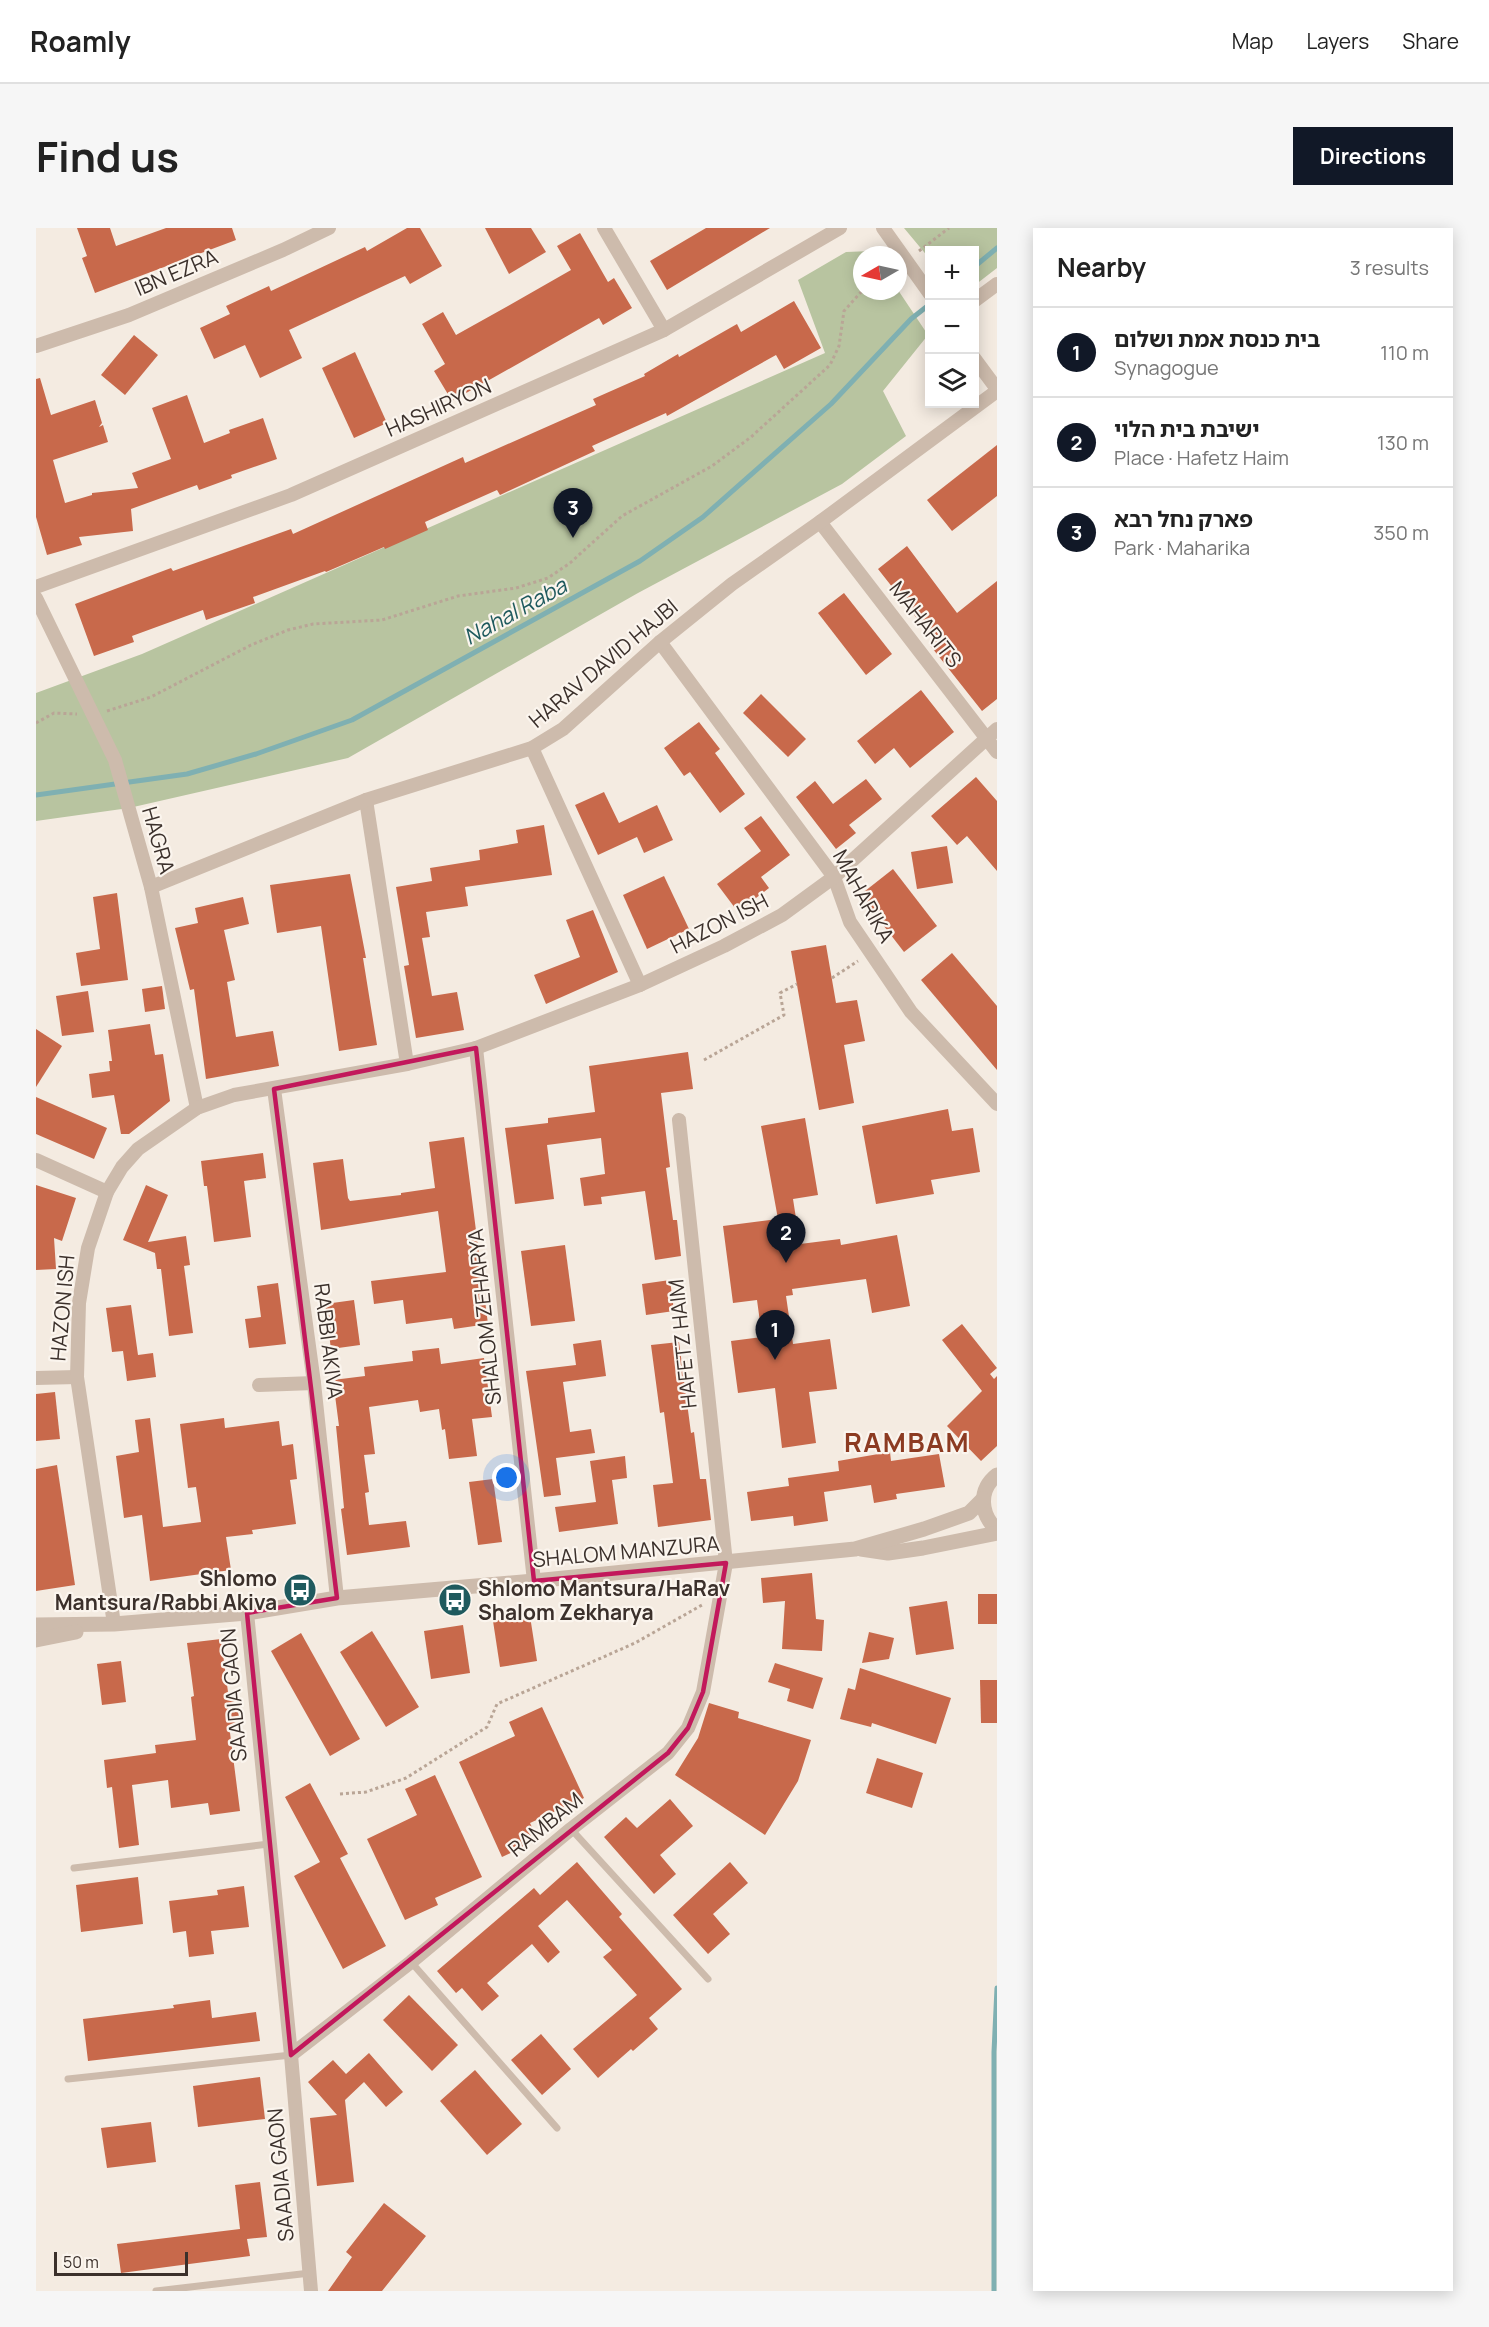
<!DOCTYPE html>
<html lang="en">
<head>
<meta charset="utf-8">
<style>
  :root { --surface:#fff; --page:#f6f6f6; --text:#222; --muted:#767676; --line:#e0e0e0; --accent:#111827 }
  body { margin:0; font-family:Manrope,"Noto Sans Hebrew",sans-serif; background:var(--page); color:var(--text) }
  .controls { position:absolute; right:18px; top:18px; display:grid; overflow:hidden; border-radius:0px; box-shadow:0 3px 15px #0003 }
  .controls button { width:54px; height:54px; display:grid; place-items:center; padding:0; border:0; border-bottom:2px solid var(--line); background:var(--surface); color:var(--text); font:30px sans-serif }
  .compass { position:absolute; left:817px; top:18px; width:54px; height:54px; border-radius:50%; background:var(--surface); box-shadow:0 3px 15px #0003; rotate:261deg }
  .scale { position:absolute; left:18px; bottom:15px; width:134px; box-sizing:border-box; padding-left:6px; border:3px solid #3b302b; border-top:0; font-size:16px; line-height:21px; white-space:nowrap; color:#3b302b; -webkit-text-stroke:4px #fbf5ee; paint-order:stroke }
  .you { position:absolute; left:471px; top:1250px; width:21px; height:21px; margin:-15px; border:4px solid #fff; border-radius:50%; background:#1a73e8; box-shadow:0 0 0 9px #1a73e833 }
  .badge { display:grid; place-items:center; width:39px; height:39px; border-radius:50%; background:var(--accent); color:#fff; font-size:20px; font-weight:700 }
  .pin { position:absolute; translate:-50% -50px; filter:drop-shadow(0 2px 3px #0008) }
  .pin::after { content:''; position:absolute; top:32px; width:21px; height:18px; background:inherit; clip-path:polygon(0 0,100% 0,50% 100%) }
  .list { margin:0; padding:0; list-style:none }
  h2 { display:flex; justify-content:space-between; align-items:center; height:78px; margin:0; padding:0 24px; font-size:26px }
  h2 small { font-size:20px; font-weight:400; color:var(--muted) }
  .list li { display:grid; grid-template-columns:39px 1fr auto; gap:18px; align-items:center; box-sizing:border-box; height:90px; padding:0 24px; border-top:2px solid var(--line) }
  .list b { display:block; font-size:22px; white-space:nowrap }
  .list p { margin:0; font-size:20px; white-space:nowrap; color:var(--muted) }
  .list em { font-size:20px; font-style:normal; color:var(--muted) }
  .icon { flex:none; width:33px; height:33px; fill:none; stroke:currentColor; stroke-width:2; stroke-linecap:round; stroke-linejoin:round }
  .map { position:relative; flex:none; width:961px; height:2063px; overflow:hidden; border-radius:0px }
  header { display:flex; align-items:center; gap:36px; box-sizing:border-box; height:84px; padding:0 30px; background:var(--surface); border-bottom:2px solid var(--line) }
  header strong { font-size:28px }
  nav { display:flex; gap:33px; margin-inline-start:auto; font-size:21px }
  .intro { display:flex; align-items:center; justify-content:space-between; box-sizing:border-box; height:144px; padding:0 36px }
  h1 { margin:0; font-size:42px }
  .button { padding:15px 27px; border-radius:0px; background:var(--accent); color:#fff; font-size:21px; font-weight:700 }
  main { display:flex; gap:36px; padding:0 36px }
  aside { flex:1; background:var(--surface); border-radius:0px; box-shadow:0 3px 15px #0003 }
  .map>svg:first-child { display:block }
</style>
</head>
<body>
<header>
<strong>Roamly</strong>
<nav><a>Map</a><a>Layers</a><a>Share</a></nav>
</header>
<div class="intro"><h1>Find us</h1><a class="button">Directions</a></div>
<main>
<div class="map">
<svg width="961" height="2063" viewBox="0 0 961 2063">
  <rect width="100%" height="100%" fill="#f4ebe1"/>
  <g fill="#b8c4a0">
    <path d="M868 0H961V40L939 57 938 22H894L893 30Z"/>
    <path d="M836 23 838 27H826V63L862 62 892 107 847 163 870 208 806 256 602 365 312 530 93 580 0 593V465L106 426 789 125 762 52 810 24Z"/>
  </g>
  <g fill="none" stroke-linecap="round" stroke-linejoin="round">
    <g stroke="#7fb0b2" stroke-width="5">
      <path d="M938 39 961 20"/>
      <path d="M0 567 151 546 220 526 316 492 604 333 667 289 795 176 875 91 894 76"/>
      <path d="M958 2063V1824L961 1760"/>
    </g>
  </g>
  <g fill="#c8694b">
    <path d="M41 0H74L80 18 130 0H196L200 12 59 65 46 30 51 28Z"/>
    <path d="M371 0H384L406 38 374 56 369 48 253 102 266 130 224 150 209 117 178 131 164 100 194 86 190 78 233 58 235 63 329 19 331 23Z"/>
    <path d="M449 0H495L510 24 473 46Z"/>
    <path d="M670 0H734L631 62 614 33Z"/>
    <path d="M544 5 572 54 578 50 596 80 567 97 563 90 416 173 398 143 409 136 386 96 407 84 420 107 472 78 535 42 521 18Z"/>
    <path d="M758 73 785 120 748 141 740 127 631 188 630 185 556 218 559 223 464 267 461 262 389 294 392 302 349 321 348 319 290 344 289 343 217 369 219 375 170 392 167 382 96 408 98 414 58 428 39 376 135 340 137 343 255 301 257 306 427 229 429 235 560 177 557 171 609 148 608 146 642 126 643 129 701 96 705 104Z"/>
    <path d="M98 107 122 127 89 167 65 147Z"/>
    <path d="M319 124 351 195 318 210 286 140Z"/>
    <path d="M4 150 15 187 59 172 66 195 63 199 67 197 72 214 17 232 29 275 56 267V265L102 260 96 245 135 231 116 180 151 167 168 215 194 205 193 202 227 190 241 231 195 247 196 250 163 262 161 257 95 281 97 303 43 309 46 317 11 327 0 289V151Z"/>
    <path d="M961 217V268L916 303 891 272Z"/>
    <path d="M871 318 921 385 961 353V471L946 483 893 416 898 412 842 341Z"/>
    <path d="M808 365 856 426 830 447 782 385Z"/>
    <path d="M885 462 918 504 874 540 858 520 839 536 821 513Z"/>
    <path d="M725 466 770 511 752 529 707 485Z"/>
    <path d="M663 494 684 521 679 525 709 566 684 585 654 544 648 548 628 520Z"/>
    <path d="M940 549 961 573V643L931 608 921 617 895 588Z"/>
    <path d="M830 551 846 571 813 597 820 605 800 621 760 569 779 553 797 576Z"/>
    <path d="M568 564 583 595 621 577 637 612 608 625 601 609 562 627 539 577Z"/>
    <path d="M725 588 754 627 725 649 733 660 702 684 681 656 725 623 708 600Z"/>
    <path d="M508 597 516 647 429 659 432 678 390 684 394 709 386 710 396 768 421 764 428 802 380 810 368 738 373 737 360 659 396 653 394 640 444 632 443 622 482 615 480 602Z"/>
    <path d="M911 618 917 655 881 661 875 624Z"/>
    <path d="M857 641 901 698 868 724 824 667Z"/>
    <path d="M314 646 330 730H327L341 817 303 823 285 698 241 705 234 657Z"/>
    <path d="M628 648 653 701 611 721 587 667Z"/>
    <path d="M81 665 92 752 45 758 40 725 64 721 57 669Z"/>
    <path d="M207 669 213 696 188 702 199 752 191 754 200 809 237 803 243 838 170 851 158 761 154 762 139 700 162 695 159 680Z"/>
    <path d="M557 682 582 744 510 776 498 747 544 729 530 692Z"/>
    <path d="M790 717 800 775 821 772 829 813 808 817 818 875 783 882 755 723Z"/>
    <path d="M916 725 961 778V842L885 752Z"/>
    <path d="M126 758 129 781 109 784 106 761Z"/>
    <path d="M52 763 58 804 26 808 20 768Z"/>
    <path d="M114 796 119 827 127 826 134 873 93 906H85L78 867 56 870 53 846 74 843 73 833H76L72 802Z"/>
    <path d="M0 801 26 818 0 859Z"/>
    <path d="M652 824 657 861 625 865 634 939 630 940 637 992H641L645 1028 619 1032 609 963 565 969 566 976 548 978 544 950 569 946 565 910 511 917 518 971 479 976 469 900 512 895V890L559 884 553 838Z"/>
    <path d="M0 869 71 900 58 931 0 906Z"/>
    <path d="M912 881 916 903 937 900 944 944 895 952 898 966 840 976 826 898Z"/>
    <path d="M769 890 782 967 757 971 764 1016 804 1011 805 1017 861 1007 874 1078 836 1085 830 1051 756 1061 757 1067 750 1068 757 1116 794 1111 801 1161 773 1164 780 1215 746 1220 739 1160 702 1165 695 1113 726 1109 721 1072 697 1075 687 998 742 991 725 898Z"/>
    <path d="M428 909 452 1096 418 1101 416 1090 370 1096 367 1072 338 1076 335 1053 410 1044 402 983 285 1002 277 935 307 931 312 970 314 973 365 967V965L399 960 393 914Z"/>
    <path d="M227 925 230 950 208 953 215 1009 178 1014 171 958H168L165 933Z"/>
    <path d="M0 957 40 970 26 1013 18 1010 20 1041 0 1042Z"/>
    <path d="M110 957 132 967 112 1014 150 1008 154 1037 148 1038 157 1105 133 1108 125 1041H121L119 1025 87 1012Z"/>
    <path d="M529 1017 539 1093 495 1098 485 1023Z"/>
    <path d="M634 1052 638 1083 610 1087 606 1056Z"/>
    <path d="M242 1055 250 1116 213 1120 209 1091 225 1089 221 1058Z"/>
    <path d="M318 1072 324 1117 295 1121 289 1076Z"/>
    <path d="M95 1077 102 1127 117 1125 120 1149 91 1153 87 1123 76 1124 70 1080Z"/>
    <path d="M926 1096 961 1140 954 1146 958 1151 961 1148V1218L945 1233 911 1198 946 1163 906 1112Z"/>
    <path d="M565 1112 570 1148 527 1154 534 1204 555 1201 559 1225 520 1230 525 1267 508 1269 490 1143 540 1137 537 1116Z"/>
    <path d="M643 1114 655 1205 658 1204 664 1251H670L675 1292 622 1299 617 1257 637 1255 628 1184 624 1185 615 1117Z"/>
    <path d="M403 1120 405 1136 448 1130 456 1189 436 1191 441 1228 413 1231 409 1201 406 1202 403 1181 384 1184 382 1172 333 1179 339 1226 328 1227 333 1264 329 1265 333 1297 370 1293 374 1319 311 1327 305 1281 308 1280 300 1198H303L297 1152 329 1148 328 1139 377 1133 376 1123Z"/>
    <path d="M19 1164 24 1211 0 1213V1166Z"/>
    <path d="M114 1190 127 1299 165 1294 160 1259 152 1260 144 1196 188 1190 189 1200 243 1193 246 1218 257 1216 261 1251 254 1252 260 1296 216 1302 217 1306 190 1309 195 1342 114 1353 106 1287 88 1290 80 1228 103 1224 99 1192Z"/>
    <path d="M854 1224 855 1233 903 1226 909 1259 860 1266 861 1271 838 1275 835 1257 788 1264 792 1293 758 1298 757 1288 715 1293 711 1264 753 1258 752 1250 803 1243 802 1233Z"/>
    <path d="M589 1228 591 1250 576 1252 582 1296 523 1304 519 1279 560 1274 554 1233Z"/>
    <path d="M21 1237 39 1357 0 1363V1241Z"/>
    <path d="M457 1251 466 1314 442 1317 433 1254Z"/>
    <path d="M776 1345 780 1391 788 1392 786 1423 746 1421 749 1373 727 1375 725 1350Z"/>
    <rect x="942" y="1366" width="19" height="30"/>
    <path d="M911 1373 918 1421 880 1427 873 1379Z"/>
    <path d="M494 1388 501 1433 464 1439 457 1393Z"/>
    <path d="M427 1397 434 1445 395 1451 388 1403Z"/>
    <path d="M336 1403 383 1479 350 1499 304 1424Z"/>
    <path d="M833 1404 858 1410 853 1431 826 1435Z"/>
    <path d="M265 1405 324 1511 294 1528 235 1423Z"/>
    <path d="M185 1411 192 1464 199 1463 204 1496 193 1497 204 1583 174 1587 172 1575 135 1580 132 1552 96 1557 103 1617 83 1620 76 1559 71 1560 68 1532 120 1525 119 1517 160 1512 155 1469 158 1468 151 1415Z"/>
    <path d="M85 1433 90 1474 66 1477 61 1436Z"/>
    <path d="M739 1435 787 1450 777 1481 751 1473 754 1461 732 1454Z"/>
    <path d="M824 1440 915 1470 900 1516 836 1495 835 1499 804 1491 812 1460 819 1462Z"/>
    <path d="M944 1452H961V1495H945Z"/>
    <path d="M673 1475 703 1484 702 1490 775 1512 762 1553 729 1607 639 1547 662 1510Z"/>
    <path d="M506 1479 548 1570 494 1595 502 1612 466 1629 423 1534 479 1508 473 1494Z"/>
    <path d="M841 1530 887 1545 876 1580 830 1565Z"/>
    <path d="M399 1547 446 1649 399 1670 402 1677 369 1692 331 1611 381 1587 369 1561Z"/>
    <path d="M274 1555 312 1626 304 1630 350 1718 307 1741 258 1648 284 1634 249 1569Z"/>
    <path d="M634 1571 657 1598 624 1627 640 1646 618 1666 568 1609 590 1589 601 1600Z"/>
    <path d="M541 1634 586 1686 583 1689 646 1761 613 1790 622 1801 597 1823 595 1821 562 1850 537 1821 601 1767 567 1729 576 1722 531 1672 502 1698 524 1724 512 1735 496 1716 451 1755 463 1768 446 1783 426 1760 420 1765 401 1743 498 1660 504 1667Z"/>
    <path d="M694 1634 712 1655 677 1686 694 1706 672 1726 637 1687Z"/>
    <path d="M102 1649 107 1696 45 1704 40 1657Z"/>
    <path d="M208 1658 213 1699 175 1703 178 1726 153 1729 150 1703 137 1705 133 1673 182 1667 181 1662Z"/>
    <path d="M373 1767 422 1817 396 1843 347 1792Z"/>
    <path d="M174 1772 176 1790 220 1784 224 1813 52 1833 47 1791 138 1780 137 1777Z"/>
    <path d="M505 1806 535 1841 506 1867 475 1832Z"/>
    <path d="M333 1825 367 1864 350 1879 328 1854 309 1872 318 1954 281 1958 274 1890 301 1887 272 1854 297 1832 310 1846Z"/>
    <path d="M439 1842 486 1896 451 1927 404 1873Z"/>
    <path d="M224 1849 229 1891 162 1899 157 1858Z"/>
    <path d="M115 1894 120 1934 71 1940 65 1900Z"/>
    <path d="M224 1954 231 2009 211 2011 214 2028 85 2045 81 2016 204 2001 199 1957Z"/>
    <path d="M348 1975 390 2008 346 2063H292L316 2029 310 2024Z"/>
  </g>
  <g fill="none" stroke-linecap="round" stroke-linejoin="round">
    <g stroke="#b9a596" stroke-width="3" stroke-dasharray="3 3" stroke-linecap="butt">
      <path d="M883 23 913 0"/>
      <path d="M71 483 115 469 215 417 252 402 277 396 346 392 422 368 480 360 512 350 534 335 586 288 676 238 715 209 794 137 803 118 808 83 826 63"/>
      <path d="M0 495 18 485 41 486"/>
      <path d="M796 750 822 733"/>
      <path d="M668 832 748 787 744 765 761 756"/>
      <path d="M304 1566 330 1564 370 1550 451 1499 461 1476 599 1415 666 1377"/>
    </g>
    <g stroke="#cdbbac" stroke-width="7">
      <path d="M535 1601 672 1751"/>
      <path d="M38 1640 233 1616"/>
      <path d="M375 1734 521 1900"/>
      <path d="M32 1851 255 1827"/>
      <path d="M120 2063 274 2045"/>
    </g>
    <g stroke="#cdbbac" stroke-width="14">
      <path d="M568 0 628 102"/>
      <path d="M847 0 894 66"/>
      <path d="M938 73 961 56"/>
      <path d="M0 118 93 87 247 22 293 0"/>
      <path d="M938 130 961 161"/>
      <path d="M784 294 961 524"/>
      <path d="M0 359 255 267 628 102 804 0"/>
      <path d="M0 370 79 532 115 659 161 880"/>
      <path d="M624 414 798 649 814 694 875 784 961 876"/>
      <path d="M496 520 604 757"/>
      <path d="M330 572 371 836"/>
      <path d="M115 659 330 572 496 520 527 501 624 414 696 356 784 294 961 163"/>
      <path d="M440 820 498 1353"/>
      <path d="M238 861 278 1155 301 1370"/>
      <path d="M0 932 71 964"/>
      <path d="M0 1150 41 1149"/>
      <path d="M223 1157 278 1155"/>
      <path d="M211 1385 255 1827 275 2063"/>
      <path d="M78 1396 41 1149 43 1075 52 1020 71 964 86 939 102 921 161 880 198 867 371 836 440 820 604 757 688 718 746 687 798 649 961 501"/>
      <path d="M255 1827 375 1734 535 1601 632 1525 652 1500 667 1464 690 1335 643 892"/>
    </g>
    <g stroke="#cdbbac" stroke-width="15">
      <path d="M961 1247C942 1262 944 1286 961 1302"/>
      <path d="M825 1321 852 1325 887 1320 961 1305"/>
      <path d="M0 1397 78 1396 211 1385 301 1370 498 1353 819 1321 888 1301 933 1285 947 1271"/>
      <path d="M0 1412 40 1404"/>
    </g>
  </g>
  <path fill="none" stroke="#c2185b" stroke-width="4.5" stroke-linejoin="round" d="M440 820 498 1353 690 1335 667 1464 652 1500 632 1525 255 1827 211 1385 301 1370 238 861Z"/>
  <defs>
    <symbol id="bus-disc" viewBox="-11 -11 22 22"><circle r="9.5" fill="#1f5a5e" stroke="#fbf5ee"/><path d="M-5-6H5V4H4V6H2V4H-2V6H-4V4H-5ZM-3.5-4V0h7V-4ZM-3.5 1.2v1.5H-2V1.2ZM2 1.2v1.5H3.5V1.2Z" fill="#fff"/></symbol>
  </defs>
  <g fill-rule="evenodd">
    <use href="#bus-disc" x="245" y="1343" width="38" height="38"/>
    <use href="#bus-disc" x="400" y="1353" width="38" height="38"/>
  </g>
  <g text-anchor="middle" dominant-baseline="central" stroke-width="4.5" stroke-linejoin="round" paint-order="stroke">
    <g font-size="21" fill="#3b302b" stroke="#fbf5ee">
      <text transform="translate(140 44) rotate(-23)">IBN EZRA</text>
      <text transform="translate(402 179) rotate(-24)">HASHIRYON</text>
      <text transform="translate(890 396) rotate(52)">MAHARITS</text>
      <text transform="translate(567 435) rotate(-40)">HARAV DAVID HAJBI</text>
      <text transform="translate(123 612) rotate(74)">HAGRA</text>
      <text transform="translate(828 668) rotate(61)">MAHARIKA</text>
      <text transform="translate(683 695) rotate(-27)">HAZON ISH</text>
      <text transform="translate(26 1080) rotate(-85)">HAZON ISH</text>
      <text transform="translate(448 1089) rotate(-96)">SHALOM ZEHARYA</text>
      <text transform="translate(293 1113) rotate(83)">RABBI AKIVA</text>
      <text transform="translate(646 1116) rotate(-96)">HAFETZ HAIM</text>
      <text transform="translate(590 1323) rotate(-5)">SHALOM MANZURA</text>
      <text transform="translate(197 1467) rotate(-95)">SAADIA GAON</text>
      <text transform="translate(509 1596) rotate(-39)">RAMBAM</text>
      <text transform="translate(244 1947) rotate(-95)">SAADIA GAON</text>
    </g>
    <g font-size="21" font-weight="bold" fill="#3b302b" stroke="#fbf5ee" text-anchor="end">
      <text x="241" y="1350">Shlomo<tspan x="241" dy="24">Mantsura/Rabbi Akiva</tspan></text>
      <text x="442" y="1360" text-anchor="start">Shlomo Mantsura/HaRav<tspan x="442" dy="24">Shalom Zekharya</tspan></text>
    </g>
    <g font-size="22" font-style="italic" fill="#1f5a5e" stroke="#fbf5ee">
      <text transform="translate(479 383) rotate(-29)">Nahal Raba</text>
    </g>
    <g font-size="27" font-weight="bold" letter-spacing="1.5" fill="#8c3b22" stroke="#fbf5ee">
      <text x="871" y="1213">RAMBAM</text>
    </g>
  </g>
</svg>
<div class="controls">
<button>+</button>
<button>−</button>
<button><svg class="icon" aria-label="layers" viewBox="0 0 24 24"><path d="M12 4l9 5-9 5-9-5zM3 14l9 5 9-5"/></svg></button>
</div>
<svg class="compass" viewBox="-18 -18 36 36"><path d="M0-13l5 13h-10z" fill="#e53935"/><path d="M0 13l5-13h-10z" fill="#767676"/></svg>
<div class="scale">50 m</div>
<div class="you"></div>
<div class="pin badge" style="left:739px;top:1132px">1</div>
<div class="pin badge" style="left:750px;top:1035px">2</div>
<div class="pin badge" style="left:537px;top:310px">3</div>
</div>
<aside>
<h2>Nearby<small>3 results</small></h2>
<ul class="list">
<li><span class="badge">1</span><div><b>בית כנסת אמת ושלום</b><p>Synagogue</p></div><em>110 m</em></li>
<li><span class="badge">2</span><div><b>ישיבת בית הלוי</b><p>Place · Hafetz Haim</p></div><em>130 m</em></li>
<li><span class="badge">3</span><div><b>פארק נחל רבא</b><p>Park · Maharika</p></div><em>350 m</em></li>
</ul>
</aside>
</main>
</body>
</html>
